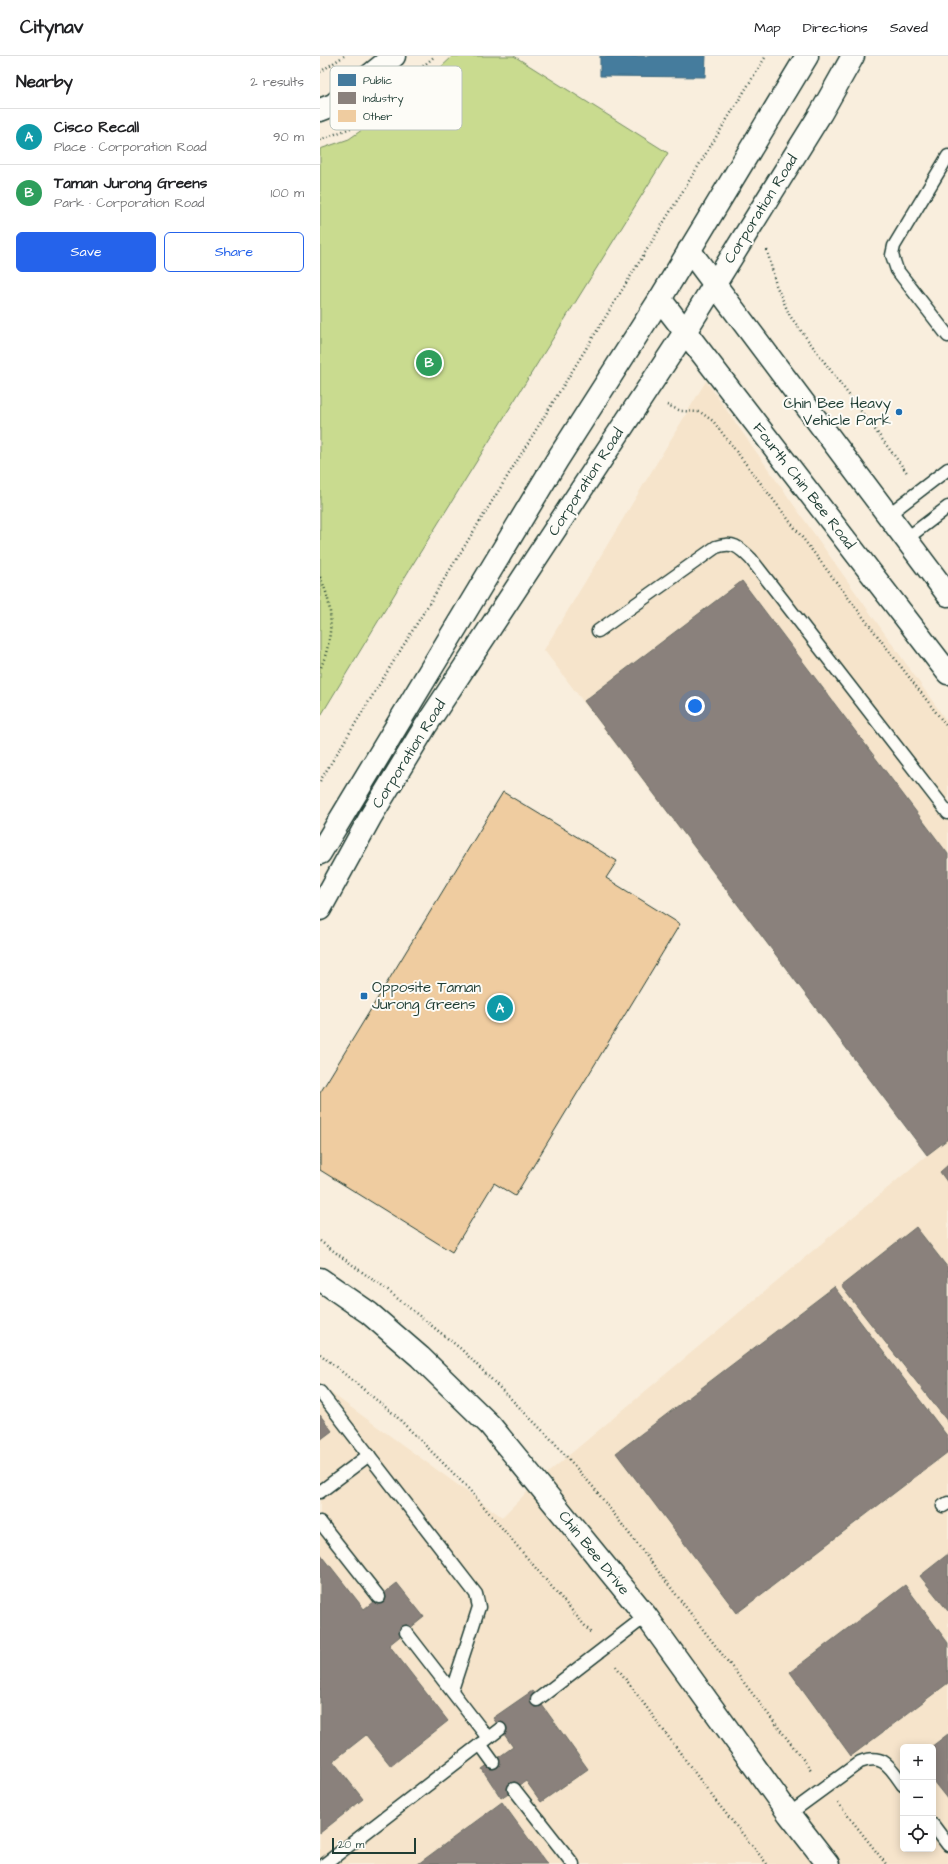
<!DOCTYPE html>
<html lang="en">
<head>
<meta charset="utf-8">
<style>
  :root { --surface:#fff; --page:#f2f2f2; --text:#202124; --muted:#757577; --line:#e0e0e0; --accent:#2563eb }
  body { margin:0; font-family:"Architects Daughter",sans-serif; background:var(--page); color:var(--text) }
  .controls { position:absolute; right:12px; bottom:12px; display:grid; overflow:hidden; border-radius:6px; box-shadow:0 2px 10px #0003 }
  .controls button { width:36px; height:36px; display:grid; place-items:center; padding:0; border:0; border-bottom:1px solid var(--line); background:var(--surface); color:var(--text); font:20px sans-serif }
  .scale { position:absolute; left:12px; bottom:10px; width:84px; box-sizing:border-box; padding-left:4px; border:2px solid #1f3d34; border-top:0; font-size:11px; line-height:14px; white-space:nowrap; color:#1f3d34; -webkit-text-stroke:3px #fdfcf7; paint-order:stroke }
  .you { position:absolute; left:375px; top:650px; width:14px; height:14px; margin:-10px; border:3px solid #fff; border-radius:50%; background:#1a73e8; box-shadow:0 0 0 6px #1a73e833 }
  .badge { display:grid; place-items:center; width:26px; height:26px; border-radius:50%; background:var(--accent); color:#fff; font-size:13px; font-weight:700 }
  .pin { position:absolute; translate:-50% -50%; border:2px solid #fff; box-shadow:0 1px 4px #0006 }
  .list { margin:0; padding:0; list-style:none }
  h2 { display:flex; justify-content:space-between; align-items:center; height:52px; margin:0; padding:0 16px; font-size:17px }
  h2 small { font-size:13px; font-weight:400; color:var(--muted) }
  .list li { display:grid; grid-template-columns:26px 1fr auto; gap:12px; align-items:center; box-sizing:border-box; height:56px; padding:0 16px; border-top:1px solid var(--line) }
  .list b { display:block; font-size:15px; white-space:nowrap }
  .list p { margin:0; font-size:13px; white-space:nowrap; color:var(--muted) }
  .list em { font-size:13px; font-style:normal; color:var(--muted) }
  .actions { display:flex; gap:8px; padding:12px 16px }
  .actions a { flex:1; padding:9px 0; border:1px solid var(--accent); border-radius:6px; text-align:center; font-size:14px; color:var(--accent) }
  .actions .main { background:var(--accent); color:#fff }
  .icon { flex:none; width:22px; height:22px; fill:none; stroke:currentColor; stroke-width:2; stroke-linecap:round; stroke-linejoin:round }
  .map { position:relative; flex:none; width:628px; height:1808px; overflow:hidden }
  header { display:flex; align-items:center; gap:24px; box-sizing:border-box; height:56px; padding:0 20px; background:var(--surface); border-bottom:1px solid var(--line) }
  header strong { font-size:19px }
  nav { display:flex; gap:22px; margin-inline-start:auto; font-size:14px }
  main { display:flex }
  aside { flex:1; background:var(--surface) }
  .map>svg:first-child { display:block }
</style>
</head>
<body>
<header>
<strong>Citynav</strong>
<nav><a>Map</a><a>Directions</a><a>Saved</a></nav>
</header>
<main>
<aside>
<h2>Nearby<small>2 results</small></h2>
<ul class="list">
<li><span class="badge" style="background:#0f9aa8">A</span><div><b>Cisco Recall</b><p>Place · Corporation Road</p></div><em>90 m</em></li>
<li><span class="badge" style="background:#2e9e5b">B</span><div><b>Taman Jurong Greens</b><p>Park · Corporation Road</p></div><em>100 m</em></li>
</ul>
<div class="actions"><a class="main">Save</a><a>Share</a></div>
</aside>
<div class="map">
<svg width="628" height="1808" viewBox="0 0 628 1808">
  <rect width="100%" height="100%" fill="#f9eedd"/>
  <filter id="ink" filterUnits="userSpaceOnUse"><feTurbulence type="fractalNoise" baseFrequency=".025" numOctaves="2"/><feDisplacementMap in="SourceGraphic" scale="8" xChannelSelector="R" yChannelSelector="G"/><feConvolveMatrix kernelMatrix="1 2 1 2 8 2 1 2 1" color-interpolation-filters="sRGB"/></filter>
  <g filter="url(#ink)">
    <path fill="#f6e4cb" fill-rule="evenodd" d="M386 325 628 667V1808H0V1329L182 1461 217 1426 607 1099 224 594ZM583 1691H613V1793H583Z"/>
    <path fill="#c9db8f" stroke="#748c62" d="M133 0H194L348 97 88 516 0 661V93L29 83 90 40Z"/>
    <path fill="#457b9d" stroke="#3a687e" d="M280 0H386L385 21 280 20Z"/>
    <g fill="#8a817c" stroke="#6a6d66">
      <path d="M422 525 628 798V1083L607 1099 264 645Z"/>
      <path d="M628 1109V1127L620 1116Z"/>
      <path d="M596 1171 628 1212V1366L521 1230Z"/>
      <path d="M514 1231 628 1381V1396L417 1557 296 1397Z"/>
      <path d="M0 1359 12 1375 0 1384Z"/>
      <path d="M0 1497 44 1553 77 1527 104 1561 69 1589 128 1665 71 1710 46 1679 13 1705 43 1743 0 1777Z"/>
      <path d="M628 1498V1555L600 1520Z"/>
      <path d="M585 1529 628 1587V1627L531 1700 470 1616Z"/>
      <path d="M212 1635 268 1713 221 1746 206 1725 181 1742 162 1713 193 1691 173 1662Z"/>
      <path d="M628 1678V1744L613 1725V1691H611Z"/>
      <path d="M182 1746 227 1808H98Z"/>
    </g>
    <path fill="#efcca0" stroke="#1f3d34" d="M183 736 297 805 286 822 360 868 195 1140 174 1127 132 1196 0 1114V1037Z"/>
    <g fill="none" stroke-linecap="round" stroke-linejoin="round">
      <defs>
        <g id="lane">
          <path d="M628 100 574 190 572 199 577 214 628 280"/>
          <path d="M568 459 628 413"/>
          <path d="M586 483 628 451"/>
          <path d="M278 575 396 491C413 485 419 491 431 503L628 757"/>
          <path d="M0 1336 156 1538 159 1551 132 1634"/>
          <path d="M0 1436 49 1399"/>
          <path d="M623 1450 628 1447"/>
          <path d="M0 1466 59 1541"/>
          <path d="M86 1576 168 1682"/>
          <path d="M217 1644 326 1560"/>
          <path d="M160 1688 173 1706"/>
          <path d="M194 1733 253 1808"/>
          <path d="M469 1758 540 1706C564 1697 570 1711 583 1729"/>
          <path d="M613 1769 628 1789"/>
          <path d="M5 1808 180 1673"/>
        </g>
        <g id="street">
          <path d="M0 54 13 49 74 0"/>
          <path d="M369 194 628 539"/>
          <path d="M340 243 628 617"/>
          <path d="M0 1223 49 1257 100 1301 170 1369 326 1560 469 1758 508 1808"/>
        </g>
        <g id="secondary">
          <path d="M0 797 237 404 340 243 487 0"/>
          <path d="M0 853 51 760 105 671 365 276 501 57 533 0"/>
        </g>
      </defs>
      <use href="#lane" stroke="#1f3d34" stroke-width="15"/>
      <use href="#street" stroke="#1f3d34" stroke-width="25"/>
      <use href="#secondary" stroke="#1f3d34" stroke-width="25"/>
      <g stroke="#1f3d34" stroke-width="2.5" stroke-dasharray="1 3" stroke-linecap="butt">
        <path d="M0 16 24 0"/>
        <path d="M94 18 115 0"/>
        <path d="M0 84 33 71 74 36"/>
        <path d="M447 194 456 229 470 260 588 418"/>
        <path d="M347 349 361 355 380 356 393 365 628 672"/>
        <path d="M0 521C15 552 13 583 0 614"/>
        <path d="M0 725 446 0"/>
        <path d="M0 1185 68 1235 141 1293 233 1385 274 1432 492 1715"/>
        <path d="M0 1298 75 1359 147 1431 271 1577"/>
        <path d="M296 1610 395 1744 447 1808"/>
        <path d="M518 1747 566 1808"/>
      </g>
      <use href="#lane" stroke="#fdfcf7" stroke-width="12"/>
      <use href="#street" stroke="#fdfcf7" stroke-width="22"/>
      <use href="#secondary" stroke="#fdfcf7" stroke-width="22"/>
    </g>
  </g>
  <g fill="#1f6fb2" stroke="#fdfcf7" stroke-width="1.5">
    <circle cx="579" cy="356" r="4"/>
    <rect x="40" y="936" width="8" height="8" rx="2"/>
  </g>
  <g text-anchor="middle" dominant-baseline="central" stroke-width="4" stroke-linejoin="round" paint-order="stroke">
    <g font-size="15" fill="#1f3d34" stroke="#fdfcf7">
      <text transform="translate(441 153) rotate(-58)">Corporation Road</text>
      <text transform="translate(266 426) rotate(-57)">Corporation Road</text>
      <text transform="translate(484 430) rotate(52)">Fourth Chin Bee Road</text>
      <text transform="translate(89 698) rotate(-58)">Corporation Road</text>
      <text transform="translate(274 1497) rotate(51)">Chin Bee Drive</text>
    </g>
    <g font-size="15" fill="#1f3d34" stroke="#fdfcf7" text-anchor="end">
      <text x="571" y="347">Chin Bee Heavy<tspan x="571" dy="17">Vehicle Park</tspan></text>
      <text x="52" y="931" text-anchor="start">Opposite Taman<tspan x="52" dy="17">Jurong Greens</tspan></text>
    </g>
  </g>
  <rect x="10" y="10" width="132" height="64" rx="6" fill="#fdfcf7" stroke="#bac3bc" stroke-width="1"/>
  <rect x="18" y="18" width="18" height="12" fill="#457b9d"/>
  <rect x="18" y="36" width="18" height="12" fill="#8a817c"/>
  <rect x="18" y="54" width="18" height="12" fill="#efcca0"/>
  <g font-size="11" fill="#1f3d34">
    <text x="43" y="28">Public</text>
    <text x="43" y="46">Industry</text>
    <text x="43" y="64">Other</text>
  </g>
</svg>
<div class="controls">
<button>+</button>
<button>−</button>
<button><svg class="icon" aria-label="locate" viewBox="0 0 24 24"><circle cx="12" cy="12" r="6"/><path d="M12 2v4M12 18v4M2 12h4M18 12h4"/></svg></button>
</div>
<div class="scale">20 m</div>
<div class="you"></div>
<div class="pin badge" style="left:180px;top:952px;background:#0f9aa8">A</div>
<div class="pin badge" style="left:109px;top:307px;background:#2e9e5b">B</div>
</div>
</main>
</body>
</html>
